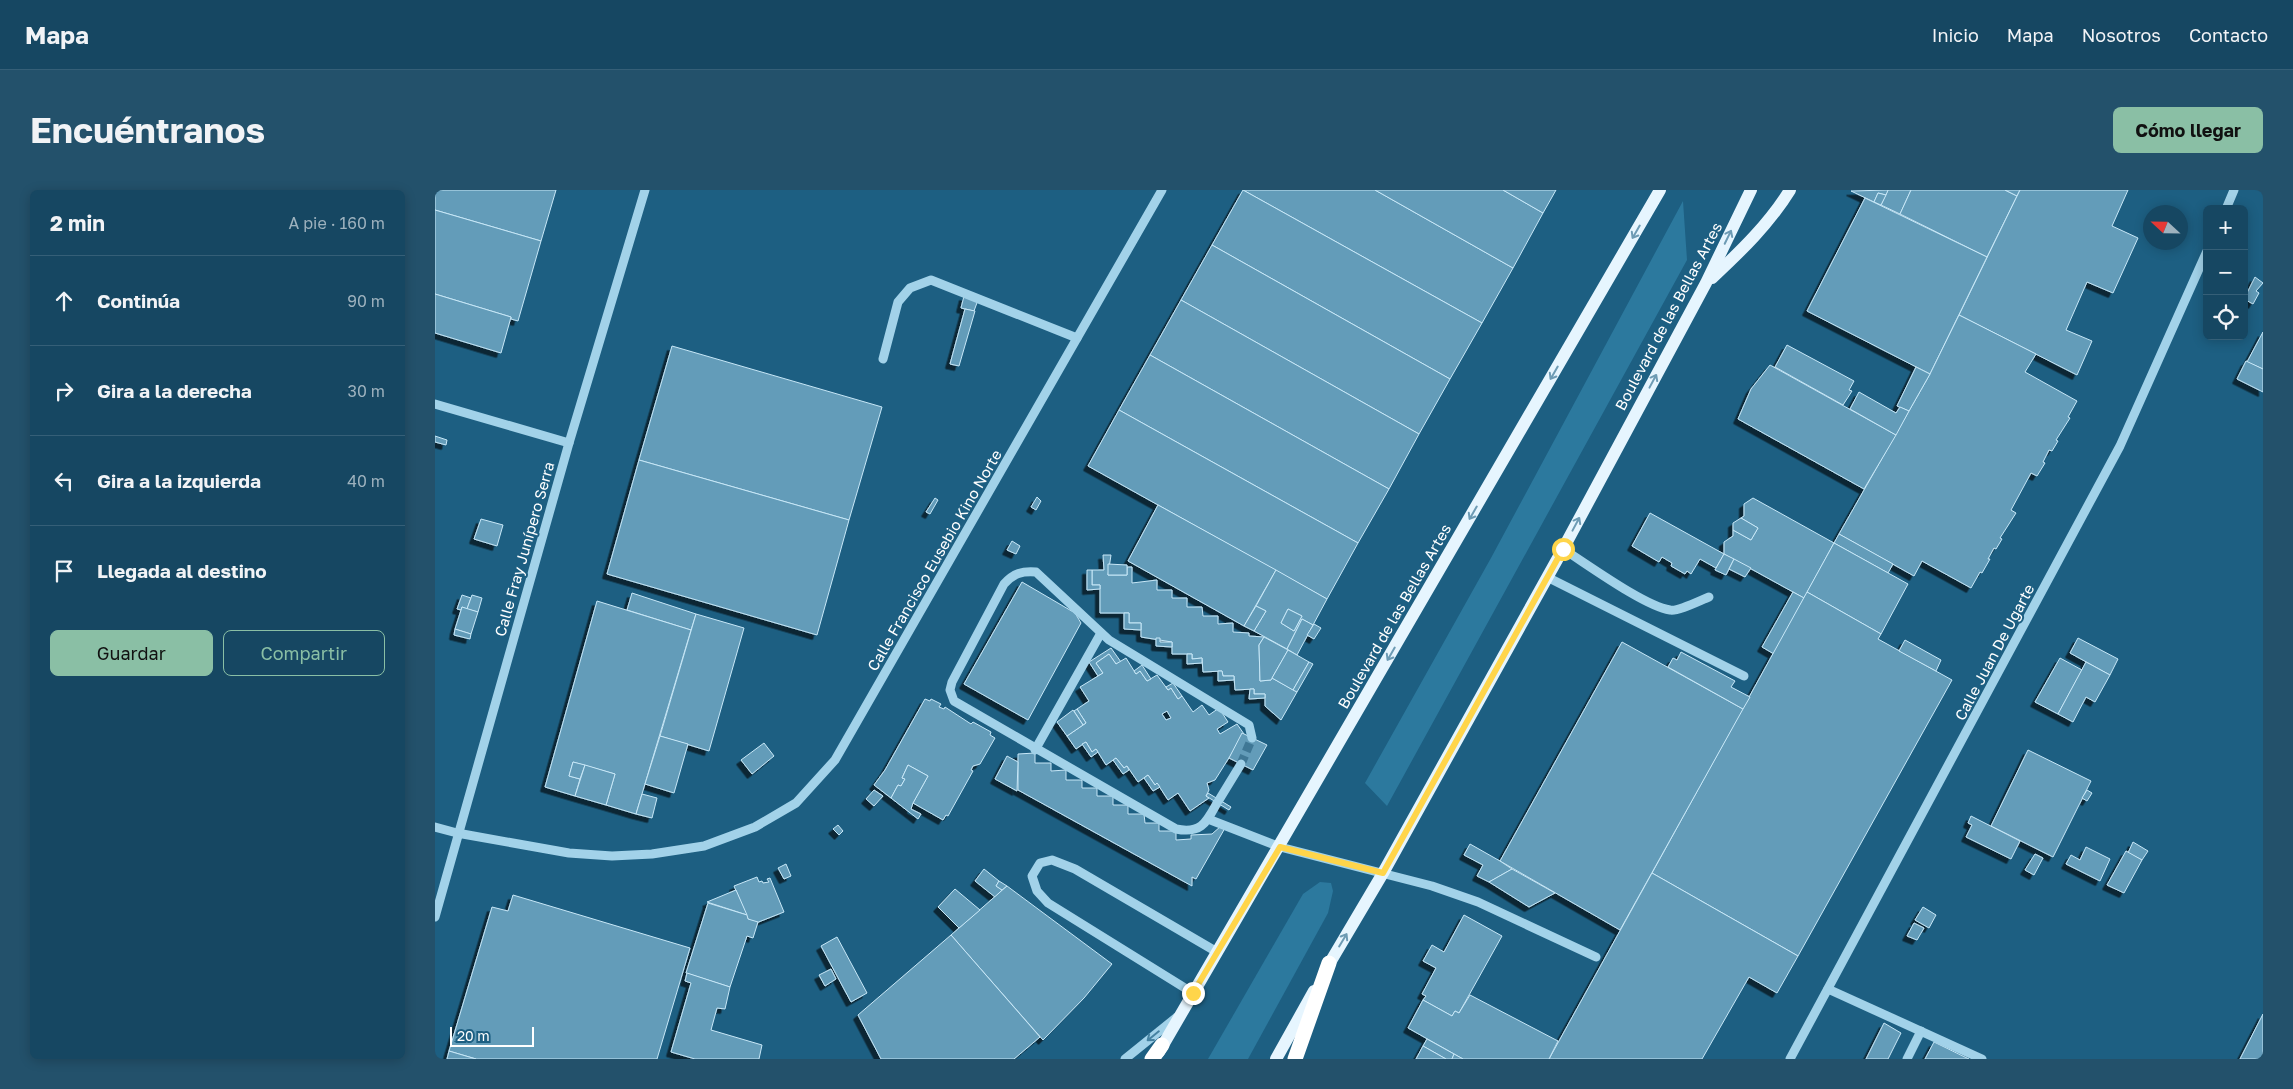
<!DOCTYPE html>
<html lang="es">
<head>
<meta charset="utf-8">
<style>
  :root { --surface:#164762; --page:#23516b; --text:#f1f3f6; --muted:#9eb2be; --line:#355f77; --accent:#8abfa5 }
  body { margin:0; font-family:"Golos Text",sans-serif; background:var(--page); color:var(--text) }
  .controls { position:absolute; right:15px; top:15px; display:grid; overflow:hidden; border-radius:8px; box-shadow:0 2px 12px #0003 }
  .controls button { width:45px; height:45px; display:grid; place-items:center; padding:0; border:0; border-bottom:1px solid var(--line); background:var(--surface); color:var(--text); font:25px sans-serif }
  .compass { position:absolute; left:1708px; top:15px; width:45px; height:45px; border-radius:50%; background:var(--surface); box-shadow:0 2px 12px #0003; rotate:292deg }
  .scale { position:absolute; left:15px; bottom:12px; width:84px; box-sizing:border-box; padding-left:5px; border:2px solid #fff; border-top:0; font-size:14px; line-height:18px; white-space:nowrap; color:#fff; -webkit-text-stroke:4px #1d5f82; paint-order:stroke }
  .stop { position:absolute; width:15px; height:15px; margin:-11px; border:4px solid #ffd54a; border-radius:50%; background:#fff }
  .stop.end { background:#ffd54a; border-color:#fff; box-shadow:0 1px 5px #0008 }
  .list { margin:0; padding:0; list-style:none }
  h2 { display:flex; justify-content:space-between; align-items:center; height:65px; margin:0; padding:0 20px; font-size:21px }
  h2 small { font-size:16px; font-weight:400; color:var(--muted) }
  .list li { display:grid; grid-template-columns:32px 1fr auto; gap:15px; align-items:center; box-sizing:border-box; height:90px; padding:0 20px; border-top:1px solid var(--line) }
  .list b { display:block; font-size:19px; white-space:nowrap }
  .list em { font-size:16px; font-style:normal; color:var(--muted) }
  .actions { display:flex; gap:10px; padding:15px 20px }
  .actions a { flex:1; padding:11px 0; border:1px solid var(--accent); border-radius:8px; text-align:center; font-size:18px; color:var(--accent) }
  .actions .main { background:var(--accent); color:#111 }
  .icon { flex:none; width:28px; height:28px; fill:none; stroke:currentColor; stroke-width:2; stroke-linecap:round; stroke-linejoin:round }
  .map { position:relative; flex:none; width:1828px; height:869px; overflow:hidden; border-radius:8px }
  header { display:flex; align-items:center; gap:30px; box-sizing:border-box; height:70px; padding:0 25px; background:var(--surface); border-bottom:1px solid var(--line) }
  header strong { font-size:24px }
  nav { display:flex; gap:28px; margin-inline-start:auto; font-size:18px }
  .intro { display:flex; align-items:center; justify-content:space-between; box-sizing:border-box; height:120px; padding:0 30px }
  h1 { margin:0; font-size:35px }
  .button { padding:12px 22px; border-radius:8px; background:var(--accent); color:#111; font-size:18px; font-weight:700 }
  main { display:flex; gap:30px; padding:0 30px }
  aside { flex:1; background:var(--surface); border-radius:8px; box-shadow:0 2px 12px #0003 }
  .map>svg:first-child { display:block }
</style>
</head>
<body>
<header>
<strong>Mapa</strong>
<nav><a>Inicio</a><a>Mapa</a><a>Nosotros</a><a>Contacto</a></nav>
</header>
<div class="intro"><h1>Encuéntranos</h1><a class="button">Cómo llegar</a></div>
<main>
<aside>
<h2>2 min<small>A pie · 160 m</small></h2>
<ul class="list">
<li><svg class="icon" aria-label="ahead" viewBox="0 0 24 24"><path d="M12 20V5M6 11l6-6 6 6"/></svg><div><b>Continúa</b></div><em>90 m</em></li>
<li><svg class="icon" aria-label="right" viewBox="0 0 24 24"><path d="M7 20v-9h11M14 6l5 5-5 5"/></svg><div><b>Gira a la derecha</b></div><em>30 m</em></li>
<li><svg class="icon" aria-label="left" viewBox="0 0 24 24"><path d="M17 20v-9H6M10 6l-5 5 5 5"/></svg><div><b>Gira a la izquierda</b></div><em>40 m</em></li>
<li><svg class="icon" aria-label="arrive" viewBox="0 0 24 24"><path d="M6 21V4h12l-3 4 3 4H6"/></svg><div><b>Llegada al destino</b></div></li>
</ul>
<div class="actions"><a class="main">Guardar</a><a>Compartir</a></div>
</aside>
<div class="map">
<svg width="1828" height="869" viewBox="0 0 1828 869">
  <defs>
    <filter id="shadow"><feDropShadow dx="-4.5" dy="4.5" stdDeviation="0" flood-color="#0009"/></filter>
  </defs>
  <rect width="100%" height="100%" fill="#1d5f82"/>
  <g fill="#2c799e">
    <path d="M1248 11 1252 70 952 616 930 593 1056 368Z"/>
    <path d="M885 692 896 693 898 701 893 723 813 869H773L868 704Z"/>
  </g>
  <g fill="#639cb9" stroke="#c7e7f7" fill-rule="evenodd" filter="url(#shadow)">
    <path d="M0 0H121L106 51 0 20Z"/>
    <path d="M808 0H940L1078 78 1047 133Z"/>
    <path d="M808 0 1047 133 1015 189 777 55Z"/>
    <path d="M940 0H1068L1108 23 1078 78Z"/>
    <path d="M1068 0H1121L1108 23Z"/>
    <path d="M1453 0H1476L1465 24 1446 15Z"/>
    <path d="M1453 0 1451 5 1443 3 1439 12 1416 1Z"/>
    <path d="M1476 0H1570L1582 6 1552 67 1465 24Z"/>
    <path d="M1570 0H1585L1582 6Z"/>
    <path d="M1585 0H1693L1677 36 1703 48 1678 103 1652 92 1631 140 1657 151 1642 185 1524 125Z"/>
    <path d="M1443 3 1451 5 1446 15 1439 12Z"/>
    <path d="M1430 8 1552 67 1495 184 1372 121Z"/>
    <path d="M0 20 106 51 83 131 76 129V127L0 104Z"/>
    <path d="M777 55 1015 189 984 244 746 110Z"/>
    <path d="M1820 87 1828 93 1821 101 1824 103 1818 114 1809 109Z"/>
    <path d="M0 104 76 127 66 163 0 143Z"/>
    <path d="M529 106 543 110 539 121 526 118Z"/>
    <path d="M746 110 984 244 954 299 715 165Z"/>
    <path d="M530 119 540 121 524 176 515 174Z"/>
    <path d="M1524 125 1601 164 1590 182 1642 211 1633 227 1635 228 1621 250 1623 251 1617 261 1614 260 1608 272 1610 273 1602 286 1596 283 1576 320 1581 323 1565 348 1567 349 1561 359 1559 358 1553 369H1555L1547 383 1545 382 1536 398 1487 371 1479 386 1404 344 1495 184Z"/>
    <path d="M1828 142V179L1812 172Z"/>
    <path d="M1352 155 1419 191 1414 200 1417 201 1408 215 1340 177Z"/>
    <path d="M237 156 447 217 414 330 204 270Z"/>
    <path d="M715 165 954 299 923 353 684 220Z"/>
    <path d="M1811 171 1828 179V202L1802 189Z"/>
    <path d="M1335 175 1461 245 1429 299 1303 229 1316 199Z"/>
    <path d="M1481 177 1495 184 1474 221 1462 216Z"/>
    <path d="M1424 202 1461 223 1465 217 1474 221 1461 245 1415 219Z"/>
    <path d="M684 220 923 353 892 409 653 276Z"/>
    <path d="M0 246 12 250 11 255 0 252Z"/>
    <path d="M204 270 414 330 382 445 172 384Z"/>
    <path d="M602 307 606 311 601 320 596 317Z"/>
    <path d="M500 308 503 310 495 324 491 322Z"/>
    <path d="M1318 308 1399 353 1369 408 1289 364V352L1298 346V340L1316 350 1323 338 1306 328 1309 326V314Z"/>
    <path d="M723 315 841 380 809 436 693 371Z"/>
    <path d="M1215 323 1289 364 1281 378 1265 369 1256 384 1252 381 1250 384 1236 376 1237 373 1227 367 1224 372 1197 356Z"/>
    <path d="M1306 328 1323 338 1316 350 1298 340V333Z"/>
    <path d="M46 329 68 335 62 356 39 349Z"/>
    <path d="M1404 344 1458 374 1453 383 1399 353Z"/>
    <path d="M577 351 585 356 581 364 572 360Z"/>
    <path d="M1399 353 1473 394 1446 444 1372 402Z"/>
    <path d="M1289 364 1299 369 1291 385 1280 380Z"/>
    <path d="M668 365H676L673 385H692V377H697V393L722 390V400H737V408H752V417H767L768 426H783V434L798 433V442L814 443V446L829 447 824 455 825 491 836 490 837 488 862 502 846 530 830 516V504H819V499L800 500 799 486H788L787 481 768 482 767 468 757 469V464H737V452L706 447V433H694V423H665V395H657V380H669Z"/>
    <path d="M1299 369 1316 378 1310 387 1294 379Z"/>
    <path d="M673 374 692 375V385H673Z"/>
    <path d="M652 380H657V395H665V399L652 400Z"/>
    <path d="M841 380 892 409 878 435 867 429 852 459 819 441 831 421 821 416ZM853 419 867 426 859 441 846 433Z"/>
    <path d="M587 392 640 423 646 433 593 530 529 494Z"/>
    <path d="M1358 402 1369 408 1339 464 1327 457Z"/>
    <path d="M1372 402 1446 444 1443 449 1517 490 1363 766 1217 683Z"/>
    <path d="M197 403 261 424 256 440 192 420Z"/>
    <path d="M27 405 36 408 32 419 27 417 26 420 22 419Z"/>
    <path d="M37 405 47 408 43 422 32 419Z"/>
    <path d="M162 411 256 440 201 624 171 615 180 584 138 572 134 586 145 589 140 606 110 597Z"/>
    <path d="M821 416 831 421 819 441 809 436Z"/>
    <path d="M27 417 43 422 36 444 20 439Z"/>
    <path d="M853 419 867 426 859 441 846 433Z"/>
    <path d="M689 423H694V433H706V440L689 439Z"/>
    <path d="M261 424 309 438 274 561 225 546Z"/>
    <path d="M867 429 878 435 862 465 852 459Z"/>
    <path d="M879 434 886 438 879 449 872 445Z"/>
    <path d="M20 439 36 444 35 449 19 445Z"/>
    <path d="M829 447 853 460 836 490 825 491 824 455Z"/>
    <path d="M721 448H725V452H737V457L721 456Z"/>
    <path d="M1643 448 1683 469 1675 485 1635 463Z"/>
    <path d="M1470 450 1506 470 1501 481 1464 461Z"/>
    <path d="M1187 452 1308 519 1185 740 1065 671Z"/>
    <path d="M676 458 686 472 681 474 674 464 661 473 668 483 663 486 654 472Z"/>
    <path d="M853 460 874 472 858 500 837 488Z"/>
    <path d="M1246 462 1300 491 1296 497 1315 507 1308 519 1233 477 1238 468 1242 470Z"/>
    <path d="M674 464 681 474 691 468 701 484 705 481 712 491 722 485 733 500 736 498 743 509 747 506 758 522 767 515 774 525 784 518 793 532 782 539 785 544 802 534 809 544 780 590 772 593 774 600 771 606 774 608 755 621 743 603 733 610 722 593 720 595 713 585 703 592 692 576 689 578 681 568 671 575 661 559 657 562 651 552 641 559 632 546 651 533 642 519 654 511 645 497 668 483 661 473ZM732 521 736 528 731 530 727 524Z"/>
    <path d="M752 464H757V469L767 468V473L752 474Z"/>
    <path d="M1625 468 1647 480 1623 524 1600 512Z"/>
    <path d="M874 472 878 474 862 502 858 500Z"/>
    <path d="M1651 472 1675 485 1660 512 1651 507 1638 532 1623 524Z"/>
    <path d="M707 475 716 489 712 491 705 481 701 484 699 481Z"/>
    <path d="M783 481H787L788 486H799V490L783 491Z"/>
    <path d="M738 493 747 506 743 509 736 498 733 500 731 497Z"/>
    <path d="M815 499H819V504H830V508L814 509Z"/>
    <path d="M490 509 495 511 496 509 506 514 504 517 509 519 510 517 536 534 538 532 556 542 555 545 560 548 545 574 538 576 536 580 538 581 513 626 511 625 508 630 478 613 493 586 473 575 467 588 470 589 466 596 463 595 456 608 439 595 450 580Z"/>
    <path d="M642 519 651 533 648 535 639 521Z"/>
    <path d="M638 520 648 535 632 546 622 532Z"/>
    <path d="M807 543 832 555 818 580 794 568Z"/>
    <path d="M225 546 253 554 239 603 210 594Z"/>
    <path d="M651 552 657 562 661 559 663 562 656 567 647 554Z"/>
    <path d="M329 553 339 566 317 584 306 570Z"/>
    <path d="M1593 560 1656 591 1618 667 1556 636Z"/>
    <path d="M600 563V573H616V581L631 580V590H647V598H662V606H678V615H693V624H709L710 633H724V641H741V650L756 649V645L777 644 786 636 790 638 761 689 757 687V696L583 600V564Z"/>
    <path d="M572 566 583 572 582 601 560 589Z"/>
    <path d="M681 568 689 578 692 576 694 580 688 584 678 570Z"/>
    <path d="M138 572 150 575 145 589 134 586Z"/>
    <path d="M150 575 180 584 171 615 140 606Z"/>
    <path d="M473 575 493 586 478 613 476 619 486 624 483 629 456 608 463 595 466 596 470 589 467 588Z"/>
    <path d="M713 585 720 595 722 593 725 597 718 601 709 588Z"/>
    <path d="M439 600 448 606 439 616 431 609Z"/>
    <path d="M1652 600 1657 603 1652 611 1647 608Z"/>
    <path d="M773 603 796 617 794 620 771 606Z"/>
    <path d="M207 604 222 608 217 628 201 624Z"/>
    <path d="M1536 626 1585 651 1576 669 1531 647 1537 635 1533 633Z"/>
    <path d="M403 635 408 641 404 645 398 639Z"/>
    <path d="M1698 652 1713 661 1707 670 1693 663Z"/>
    <path d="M1035 654 1065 671 1077 679 1054 692 1042 686 1048 675 1029 665Z"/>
    <path d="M1651 657 1675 669 1665 691 1631 674 1636 665 1645 670Z"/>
    <path d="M1691 661 1707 670 1689 703 1672 695Z"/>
    <path d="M1600 664 1608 668 1599 685 1590 680Z"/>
    <path d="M351 674 356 686 349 689 343 678Z"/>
    <path d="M549 679 564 691 561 696 567 700 560 707 540 691Z"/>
    <path d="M1077 679 1120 703 1094 717 1054 692Z"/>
    <path d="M1217 683 1363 766 1342 803 1314 787 1267 869H1114Z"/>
    <path d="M322 687 324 692 327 691 328 693 334 692 332 689 335 688 349 722 321 733 313 729 299 696Z"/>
    <path d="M564 691 572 696 567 700 561 696Z"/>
    <path d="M572 696 677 774 649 808 608 850 516 745Z"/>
    <path d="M520 699 545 720 524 738 503 717Z"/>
    <path d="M301 700 312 725 272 712Z"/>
    <path d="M78 705 255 758 222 869H41L14 861 57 717 73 721Z"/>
    <path d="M273 713 312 725 313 729 323 732 318 748 312 746 295 797 251 783Z"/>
    <path d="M1488 717 1501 725 1494 738 1480 730Z"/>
    <path d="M1029 725 1067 746 1024 823 1020 821 1017 826 988 810 991 806 987 804 1001 778 988 771 997 755 1009 762Z"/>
    <path d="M1479 733 1489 738 1482 750 1472 746Z"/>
    <path d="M516 745 605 847 579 869H446L423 825Z"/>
    <path d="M402 747 432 803 416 812 386 756Z"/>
    <path d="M396 779 401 789 390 796 384 785Z"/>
    <path d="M252 783 295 797 290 819 282 818 276 840 327 855 324 869H260L236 862 256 793 250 791Z"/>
    <path d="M1035 805 1123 851 1114 869H1028L973 838 988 810 1017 826 1020 821 1024 823Z"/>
    <path d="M1828 824V869H1805Z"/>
    <path d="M1449 833 1466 843 1453 869H1431Z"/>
    <path d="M992 849 1019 864 1017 869H1011L988 856Z"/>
    <path d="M1499 852 1534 869H1490Z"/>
    <path d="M988 856 1011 869H981Z"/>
    <path d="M14 861 41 869H12Z"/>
    <path d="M1019 864 1028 869H1017Z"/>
  </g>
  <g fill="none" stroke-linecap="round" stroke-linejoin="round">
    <path stroke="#3f7795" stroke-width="9" stroke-dasharray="9 4.5" stroke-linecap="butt" d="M806 574 817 548"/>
    <g stroke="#a2d2e9" stroke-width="9">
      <path d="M1791 19 1799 0"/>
      <path d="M448 169 463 112 475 98 496 90 642 148"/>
      <path d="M0 214 134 253"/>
      <path d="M1128 359C1152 374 1209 416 1235 420 1242 422 1266 410 1274 407"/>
      <path d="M1112 387 1309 486"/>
      <path d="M600 560 666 443"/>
      <path d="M784 610 806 574"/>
      <path d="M782 613C771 633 766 644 741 639L519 511 515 500 517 492 569 394C579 383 587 381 601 382L674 450 814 535 817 548"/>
      <path d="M773 629 845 657 997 696 1043 712 1161 767"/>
      <path d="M0 637 22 643 134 663 177 666 217 664 269 656 320 637 361 613 400 570 727 0"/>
      <path d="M0 727 134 253 210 0"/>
      <path d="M1393 799 1547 869"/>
      <path d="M758 803 613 713 602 701 597 686 605 673 617 670 640 679 782 762"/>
      <path d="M690 869 742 827"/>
      <path d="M1355 869 1685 256 1772 61"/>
      <path d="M1472 869 1486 841"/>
    </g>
    <g stroke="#e6f5fe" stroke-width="12">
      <path d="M1277 88C1306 61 1334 34 1355 0"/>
      <path d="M890 781 948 683 1128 359 1271 93 1316 0"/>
      <path d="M724 862 1225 0"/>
      <path d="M841 869 879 801"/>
    </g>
    <g stroke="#fff" stroke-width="15">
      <path d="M717 869 727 855"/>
      <path d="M860 869 894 773"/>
    </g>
  </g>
  <defs><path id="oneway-shaft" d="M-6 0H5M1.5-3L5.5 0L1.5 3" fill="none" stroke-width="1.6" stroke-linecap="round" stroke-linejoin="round" transform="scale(1.25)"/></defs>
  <g stroke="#6d9bb4">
    <use href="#oneway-shaft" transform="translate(1201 42) rotate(120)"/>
    <use href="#oneway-shaft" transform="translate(1293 47) rotate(-64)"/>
    <use href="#oneway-shaft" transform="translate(1119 183) rotate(120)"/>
    <use href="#oneway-shaft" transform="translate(1218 191) rotate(-62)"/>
    <use href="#oneway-shaft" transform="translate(1038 323) rotate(120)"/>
    <use href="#oneway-shaft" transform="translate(1141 334) rotate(-62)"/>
    <use href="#oneway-shaft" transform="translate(956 464) rotate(120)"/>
    <use href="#oneway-shaft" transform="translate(908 750) rotate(-59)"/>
  </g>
  <use stroke="#4582a1" href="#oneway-shaft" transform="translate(718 846) rotate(141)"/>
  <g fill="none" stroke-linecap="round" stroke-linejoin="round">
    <path stroke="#ffd54a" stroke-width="6" d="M758 803 845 657 948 683 1128 359"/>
  </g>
  <g text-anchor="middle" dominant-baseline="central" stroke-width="4" stroke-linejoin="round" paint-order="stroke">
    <g font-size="15" fill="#fff" stroke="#1d5f82">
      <text transform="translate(1233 126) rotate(-62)">Boulevard de las Bellas Artes</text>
      <text transform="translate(89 359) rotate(-74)">Calle Fray Junípero Serra</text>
      <text transform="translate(499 370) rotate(-60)">Calle Francisco Eusebio Kino Norte</text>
      <text transform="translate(959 426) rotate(-60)">Boulevard de las Bellas Artes</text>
      <text transform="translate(1559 462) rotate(-62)">Calle Juan De Ugarte</text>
    </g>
  </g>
</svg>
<div class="controls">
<button>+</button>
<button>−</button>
<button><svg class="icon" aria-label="locate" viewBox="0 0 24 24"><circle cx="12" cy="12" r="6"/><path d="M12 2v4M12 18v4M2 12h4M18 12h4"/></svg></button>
</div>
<svg class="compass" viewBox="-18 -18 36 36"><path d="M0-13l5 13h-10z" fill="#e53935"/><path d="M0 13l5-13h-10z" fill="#9eb2be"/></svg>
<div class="scale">20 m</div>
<div class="stop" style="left:1128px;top:359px"></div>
<div class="stop end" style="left:758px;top:803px"></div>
</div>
</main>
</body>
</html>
